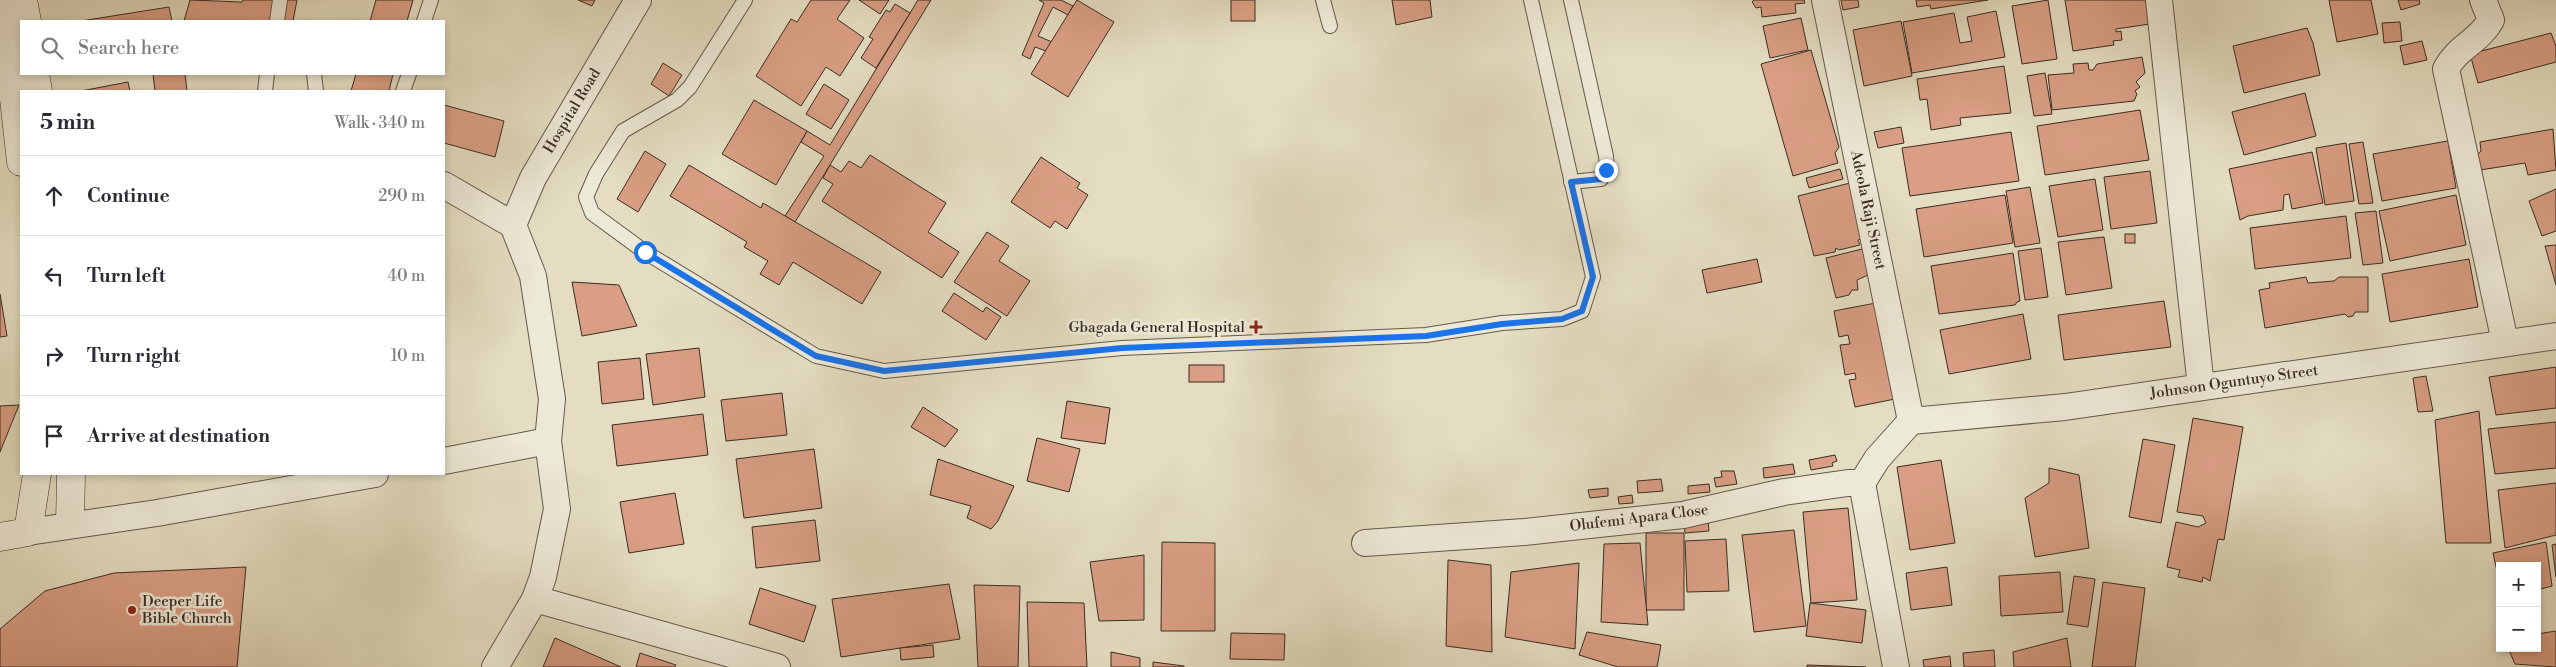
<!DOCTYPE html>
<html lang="en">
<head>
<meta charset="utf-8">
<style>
  :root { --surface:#fff; --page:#f7f7f7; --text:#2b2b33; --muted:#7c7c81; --line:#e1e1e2 }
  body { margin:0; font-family:"Libre Bodoni",serif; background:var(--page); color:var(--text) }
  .controls { position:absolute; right:15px; bottom:15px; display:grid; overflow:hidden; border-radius:0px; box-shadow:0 2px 8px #0003 }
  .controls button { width:45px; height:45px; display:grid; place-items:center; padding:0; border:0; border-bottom:1px solid var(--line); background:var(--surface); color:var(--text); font:25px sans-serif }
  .stop { position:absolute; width:15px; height:15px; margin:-11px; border:4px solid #1a73e8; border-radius:50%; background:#fff }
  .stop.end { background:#1a73e8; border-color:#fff; box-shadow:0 1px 5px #0008 }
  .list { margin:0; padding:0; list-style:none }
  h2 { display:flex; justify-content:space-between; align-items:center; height:65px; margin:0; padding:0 20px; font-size:21px }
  h2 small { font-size:16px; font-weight:400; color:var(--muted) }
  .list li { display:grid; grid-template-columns:32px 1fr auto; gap:15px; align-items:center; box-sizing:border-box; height:80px; padding:0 20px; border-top:1px solid var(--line) }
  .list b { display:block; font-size:19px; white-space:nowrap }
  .list em { font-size:16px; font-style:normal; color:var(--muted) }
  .icon { flex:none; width:28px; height:28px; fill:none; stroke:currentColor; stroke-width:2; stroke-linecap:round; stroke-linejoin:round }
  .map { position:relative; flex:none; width:2556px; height:667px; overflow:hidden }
  .search { position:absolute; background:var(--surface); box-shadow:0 2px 8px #0003; left:20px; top:20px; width:425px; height:55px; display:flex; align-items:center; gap:12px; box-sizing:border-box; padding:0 18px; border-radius:0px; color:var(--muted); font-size:19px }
  .panel { position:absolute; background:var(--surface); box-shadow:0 2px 8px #0003; left:20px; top:90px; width:425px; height:385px; border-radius:0px }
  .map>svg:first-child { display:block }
</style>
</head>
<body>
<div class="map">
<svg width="2556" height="667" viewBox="0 0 2556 667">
  <rect width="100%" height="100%" fill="#e4ddc1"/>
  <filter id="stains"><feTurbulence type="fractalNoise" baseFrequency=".004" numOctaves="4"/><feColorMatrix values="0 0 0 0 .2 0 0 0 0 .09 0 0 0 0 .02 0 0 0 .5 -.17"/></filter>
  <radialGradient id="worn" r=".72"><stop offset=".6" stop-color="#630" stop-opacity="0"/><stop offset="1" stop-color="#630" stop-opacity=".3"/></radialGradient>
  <g fill="#d99e83" stroke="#3a2c25">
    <path d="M190 0 242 2 243 0H297L293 21H184Z"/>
    <path d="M376 0H413L407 21H370Z"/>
    <path d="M578 0H595L592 6Z"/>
    <path d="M811 0H850L837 19 864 38 840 76 826 67 801 106 756 76 791 19 797 22Z"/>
    <path d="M859 0H889L880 14Z"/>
    <path d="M918 0H931L795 222 785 216 824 156 801 142 807 131 830 145Z"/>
    <path d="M1039 0H1061L1073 6 1068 15 1053 7 1038 36 1052 42 1046 51 1035 47 1030 59 1022 55 1044 3Z"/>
    <path d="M1077 0 1114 22 1068 97 1031 74Z"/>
    <rect x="1231" y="0" width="24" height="21"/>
    <path d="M1392 0H1430L1432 17 1396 25Z"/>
    <path d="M1754 0H1804L1805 3 1795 4 1796 13 1762 17 1761 7 1756 8 1752 2Z"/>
    <path d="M1841 0H1858L1859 7 1843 10Z"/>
    <path d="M1916 0H1988L1931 9 1930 5 1917 7Z"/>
    <path d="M2048 0 2057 59 2022 64 2012 6Z"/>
    <path d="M2065 0H2147L2150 24 2116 29V32L2121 31 2122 40 2113 41 2114 45 2073 51Z"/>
    <path d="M2329 0H2371L2378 34 2337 42Z"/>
    <path d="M2398 0H2419L2420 4 2401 10Z"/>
    <path d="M895 4 910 13 876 68 861 58 873 39 869 37 886 10 890 12Z"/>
    <path d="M169 7 172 21H81Z"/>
    <path d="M1996 11 2005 57 1912 73 1903 22 1954 13 1960 43 1972 41 1967 17Z"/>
    <path d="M1801 18 1808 50 1770 58 1763 26Z"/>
    <path d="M1901 21 1912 76 1864 86 1853 30Z"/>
    <path d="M2400 22 2402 41 2384 43 2382 23Z"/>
    <path d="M2307 28 2313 43 2320 75 2244 93 2233 46Z"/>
    <path d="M2551 33 2556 46V62L2478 83 2470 54Z"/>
    <path d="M2422 41 2427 60 2404 65 2400 46Z"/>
    <path d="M1811 50 1839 147 1835 153 1838 163 1793 176 1761 64Z"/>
    <path d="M2142 57 2145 73 2136 82 2140 87 2135 91 2137 94 2134 101 2052 110 2048 75 2074 73 2073 64 2088 63 2089 70H2093L2097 64Z"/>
    <path d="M663 63 682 75 669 96 651 84Z"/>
    <path d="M2004 66 2011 113 1960 118 1961 125 1931 130 1927 99 1920 100 1917 79Z"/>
    <path d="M2045 73 2052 114 2034 116 2027 76Z"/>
    <path d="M153 74H185L187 91H155Z"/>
    <path d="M356 74H393L389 91H351Z"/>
    <path d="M128 82 130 91H81Z"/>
    <path d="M824 84 849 100 831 129 806 114Z"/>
    <path d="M2305 93 2316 136 2244 155 2232 112Z"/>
    <path d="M754 100 807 131 776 185 722 154Z"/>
    <path d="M444 105 504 121 495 157 444 143Z"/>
    <path d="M2140 110 2149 160 2045 175 2037 126Z"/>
    <path d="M1901 127 1904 143 1878 148 1874 132Z"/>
    <path d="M2553 129 2556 170 2528 175 2525 163 2480 170 2477 155 2481 151 2480 142Z"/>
    <path d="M2011 132 2019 181 1910 196 1902 148Z"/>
    <path d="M2448 141 2456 188 2382 201 2373 154Z"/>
    <path d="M2363 142 2373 203 2359 204 2349 144Z"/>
    <path d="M2346 143 2354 201 2325 205 2316 148Z"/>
    <path d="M645 151 666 164 638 212 617 199Z"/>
    <path d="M2312 152 2323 203 2292 209 2289 194 2284 195 2283 210 2248 216 2240 220 2229 169Z"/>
    <path d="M870 155 946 203 928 232 959 252 942 278 822 201 833 184 823 178 830 165 841 172 849 161 861 168Z"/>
    <path d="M1041 157 1080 183 1077 188 1088 195 1067 229 1055 221 1050 228 1011 202Z"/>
    <path d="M689 165 761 208 763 203 881 272 862 304 793 262 779 285 760 274 768 261 744 247 747 242 670 196Z"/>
    <path d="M1840 169 1843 179 1809 188 1806 178Z"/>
    <path d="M2150 171 2157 223 2111 229 2104 177Z"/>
    <path d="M2095 179 2103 230 2058 237 2049 186Z"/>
    <path d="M1850 183 1864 238 1858 240 1860 245 1839 250 1836 248 1835 252 1814 256 1798 196Z"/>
    <path d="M2030 187 2040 243 2015 247 2006 191Z"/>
    <path d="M2556 189V231L2542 236 2529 201Z"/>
    <path d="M2005 195 2013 243 1924 257 1916 209Z"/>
    <path d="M2456 195 2466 245 2390 261 2379 211Z"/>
    <path d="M2376 211 2383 263 2363 265 2355 213Z"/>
    <path d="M2346 216 2351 258 2255 269 2250 228Z"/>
    <path d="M987 232 1009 246 999 261 1030 281 1007 316 954 282Z"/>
    <rect x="2125" y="234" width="10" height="9"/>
    <path d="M2104 237 2112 288 2066 295 2058 242Z"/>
    <path d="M2556 245V285L2545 246Z"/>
    <path d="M1866 248 1868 275 1857 280 1858 290H1852L1849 295 1836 298 1826 258Z"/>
    <path d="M2041 248 2048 297 2025 300 2018 251Z"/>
    <path d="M2013 253 2020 301 2017 302 2015 305 1939 314 1931 266Z"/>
    <path d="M1757 259 1762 282 1707 293 1702 270Z"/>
    <path d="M2469 259 2478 307 2390 322 2382 274Z"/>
    <path d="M2306 277 2308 283 2334 281 2339 277H2368V312H2355L2353 316 2348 317 2345 314 2265 328 2259 290 2270 288 2269 283Z"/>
    <path d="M572 282 619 285 637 326 582 336Z"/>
    <path d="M954 293 983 312 986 307 1001 317 986 340 942 311Z"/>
    <path d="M0 294 7 336 0 337Z"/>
    <path d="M2164 301 2171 347 2064 360 2058 315Z"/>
    <path d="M1881 302 1900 398 1855 407 1849 380 1856 379 1855 373 1845 375 1840 345 1850 344 1848 335 1839 337 1834 311Z"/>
    <path d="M2023 314 2031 359 1949 374 1940 330Z"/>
    <path d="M699 348 705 397 653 405 646 354Z"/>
    <path d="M640 358 644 399 602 404 598 362Z"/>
    <rect x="1189" y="365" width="35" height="17"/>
    <path d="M2556 367V408L2496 415 2489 377Z"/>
    <path d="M2426 376 2433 411 2418 412 2413 378Z"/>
    <path d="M782 393 787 435 726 441 721 400Z"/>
    <path d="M1067 401 1110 408 1105 444 1061 438Z"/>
    <path d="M19 405 0 452V406Z"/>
    <path d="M923 407 958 430 945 447 911 427Z"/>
    <path d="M2479 411 2491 543H2446L2435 420Z"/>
    <path d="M703 414 708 455 617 466 612 425Z"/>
    <path d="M2193 418 2243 427 2224 540 2218 539 2210 581 2203 577 2202 582 2178 577 2180 570 2167 567 2176 522 2198 527 2206 523 2203 516 2177 512Z"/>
    <path d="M2556 422V468L2495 474 2488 429Z"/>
    <path d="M1037 438 1080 449 1069 492 1027 481Z"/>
    <path d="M2143 439 2175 445 2161 523 2129 517Z"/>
    <path d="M814 449 822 508 744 518 736 459Z"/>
    <path d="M1835 455 1837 461 1832 463 1833 466 1811 470 1809 460Z"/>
    <path d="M938 459 1014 486 998 521 991 529 967 518 971 506 930 495Z"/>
    <path d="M1941 460 1955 543 1910 550 1897 467Z"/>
    <path d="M1793 464 1795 474 1764 478 1763 468Z"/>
    <path d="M2049 468 2079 475 2089 548 2035 557 2025 498 2049 483Z"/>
    <path d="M1721 471H1734L1737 484 1716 487 1714 478 1722 477Z"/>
    <path d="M1661 479 1663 491 1638 493 1637 481Z"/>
    <path d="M2556 483V535L2505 548 2498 490Z"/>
    <path d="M1709 484 1710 492 1688 494V486Z"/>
    <path d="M1608 488V496L1590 498 1588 490Z"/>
    <path d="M675 493 684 544 629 553 620 502Z"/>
    <path d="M1632 495 1633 503 1619 504 1618 497Z"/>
    <path d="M1848 508 1857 600 1811 603 1803 512Z"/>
    <path d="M1708 519 1709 531 1685 533 1684 521Z"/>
    <path d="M815 520 820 561 756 568 752 527Z"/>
    <path d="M1794 530 1806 626 1754 632 1742 535Z"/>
    <rect x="1646" y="533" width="38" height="77"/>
    <path d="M1726 539 1729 591 1687 592 1685 541Z"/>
    <path d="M1162 542 1215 543V631H1161Z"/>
    <path d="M2546 542 2552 586 2537 590V566H2500V585L2493 553Z"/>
    <path d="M1640 543 1648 625 1601 622 1604 544Z"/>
    <path d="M2556 544V577L2552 545Z"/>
    <path d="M1144 555V620L1099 621 1090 562Z"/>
    <path d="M1448 560 1491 565 1492 652 1446 646Z"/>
    <path d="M1579 563 1575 649 1505 637 1511 572Z"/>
    <path d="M246 567 237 667H0V629L45 591 114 573Z"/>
    <path d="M1947 567 1952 605 1911 610 1906 573Z"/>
    <path d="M2060 572 2063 612 2001 616 1999 576Z"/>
    <path d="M2074 576 2095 579 2088 627 2067 624Z"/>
    <path d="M2103 582 2145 588 2135 667H2092Z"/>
    <path d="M949 584 960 639 841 657 832 599Z"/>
    <path d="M974 585 1020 586 1018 667H978Z"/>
    <path d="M760 588 816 606 804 642 749 624Z"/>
    <path d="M1027 602 1084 603 1087 667H1029Z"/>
    <path d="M1810 603 1866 610 1862 643 1806 636Z"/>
    <path d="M2556 631V667L2515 664 2508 648H2537V634Z"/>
    <path d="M1587 632 1661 645 1657 667H1618L1579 655Z"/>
    <path d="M1231 633 1285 634 1284 660 1230 659Z"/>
    <path d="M555 638 621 667H543Z"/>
    <path d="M2067 638 2071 667H2014L2013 652Z"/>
    <path d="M933 645 934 657 901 660 900 648Z"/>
    <path d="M1994 650 1995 667H1964L1963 653Z"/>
    <path d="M1111 652 1140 658V667H1111Z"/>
    <path d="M640 653 676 665 675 667H636Z"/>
    <path d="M1950 656 1951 667H1924L1923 660Z"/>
    <path d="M1153 662 1184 666V667H1153Z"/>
    <path d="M1807 665 1866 667H1807Z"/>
  </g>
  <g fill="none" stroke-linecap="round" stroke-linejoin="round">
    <defs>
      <g id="lane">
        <path d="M745 0 690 87 677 100 623 131 596 174 586 197 592 213 645 252 816 356 884 371 1122 348 1426 335 1502 323 1562 319 1582 311 1593 277 1531 0"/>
        <path d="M1323 0 1330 26"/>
        <path d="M1571 0 1606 156 1607 170 1601 179 1571 182"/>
        <path d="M277 21 280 0"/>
        <path d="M424 21 431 0"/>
        <path d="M314 74 316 91"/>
        <path d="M265 91 267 74"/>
        <path d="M403 91 409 74"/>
      </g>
      <g id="street">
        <path d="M1825 0 1911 421"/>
        <path d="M2159 0 2201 387"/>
        <path d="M2483 0 2491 20C2479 42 2458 46 2446 69L2505 342"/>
        <path d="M444 185 513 225"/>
        <path d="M513 225 533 178 638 0"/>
        <path d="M1911 421 2065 407 2556 336"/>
        <path d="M444 461 548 441"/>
        <path d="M1862 483 1896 667"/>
        <path d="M28 532 157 513 375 474"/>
        <path d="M1365 543 1524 532 1683 515 1784 492 1848 483H1862L1877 459 1911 421"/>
        <path d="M535 599 777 667"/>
        <path d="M495 667 535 599 543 577 557 509 548 441 552 399 533 276 513 225"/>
      </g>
      <g id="secondary">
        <path d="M3 0 21 162"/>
        <path d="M23 0 27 21"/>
        <path d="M35 74 38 91"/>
        <path d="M70 524 71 474"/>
        <path d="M0 537 28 532 37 474"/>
      </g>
    </defs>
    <use href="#lane" stroke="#64584c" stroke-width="16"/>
    <use href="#street" stroke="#64584c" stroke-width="28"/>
    <use href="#secondary" stroke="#3a2c25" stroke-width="29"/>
    <use href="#lane" stroke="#ede9d7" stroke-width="14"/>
    <use href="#street" stroke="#ede9d7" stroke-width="26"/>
    <use href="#secondary" stroke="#ede9d7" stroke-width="28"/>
  </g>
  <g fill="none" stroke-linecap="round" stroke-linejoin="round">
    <path stroke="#1a73e8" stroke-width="6" d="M645 252 816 356 884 371 1122 348 1426 336 1502 324 1562 319 1582 311 1593 277 1571 182 1601 179 1606 170"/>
  </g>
  <g fill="#8f2418" stroke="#ede9d7" stroke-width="2">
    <path d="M1253.5 319.5h5v5h5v5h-5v5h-5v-5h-5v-5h5z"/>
    <circle cx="132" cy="610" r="5"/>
  </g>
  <g text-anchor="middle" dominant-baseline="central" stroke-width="5" stroke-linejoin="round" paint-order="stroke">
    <g font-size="15" fill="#3a2c25" stroke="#ede9d7">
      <text transform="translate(572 111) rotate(-59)">Hospital Road</text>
      <text transform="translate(1868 210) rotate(78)">Adeola Raji Street</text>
      <text transform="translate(2234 382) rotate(-8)">Johnson Oguntuyo Street</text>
      <text transform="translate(1639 518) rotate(-7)">Olufemi Apara Close</text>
    </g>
    <g font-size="15" fill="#3a2c25" stroke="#ede9d7" text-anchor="end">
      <text x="1245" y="327">Gbagada General Hospital</text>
      <text x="142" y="601" text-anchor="start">Deeper Life<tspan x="142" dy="17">Bible Church</tspan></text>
    </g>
  </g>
  <rect width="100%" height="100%" filter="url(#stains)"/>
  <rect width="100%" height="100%" fill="url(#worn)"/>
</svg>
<div class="controls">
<button>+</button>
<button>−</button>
</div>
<div class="stop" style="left:645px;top:252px"></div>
<div class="stop end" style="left:1606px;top:170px"></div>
<div class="search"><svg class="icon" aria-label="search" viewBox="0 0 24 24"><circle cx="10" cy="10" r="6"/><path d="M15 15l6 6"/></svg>Search here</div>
<section class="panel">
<h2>5 min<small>Walk · 340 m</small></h2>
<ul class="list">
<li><svg class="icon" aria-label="ahead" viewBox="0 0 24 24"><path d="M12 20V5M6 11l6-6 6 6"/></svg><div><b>Continue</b></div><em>290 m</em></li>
<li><svg class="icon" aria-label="left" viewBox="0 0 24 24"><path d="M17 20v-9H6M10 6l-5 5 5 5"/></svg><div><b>Turn left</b></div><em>40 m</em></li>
<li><svg class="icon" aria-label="right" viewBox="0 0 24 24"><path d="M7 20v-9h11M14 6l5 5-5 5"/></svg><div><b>Turn right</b></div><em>10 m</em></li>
<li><svg class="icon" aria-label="arrive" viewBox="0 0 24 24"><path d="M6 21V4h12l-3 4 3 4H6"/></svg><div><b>Arrive at destination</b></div></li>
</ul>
</section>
</div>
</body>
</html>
